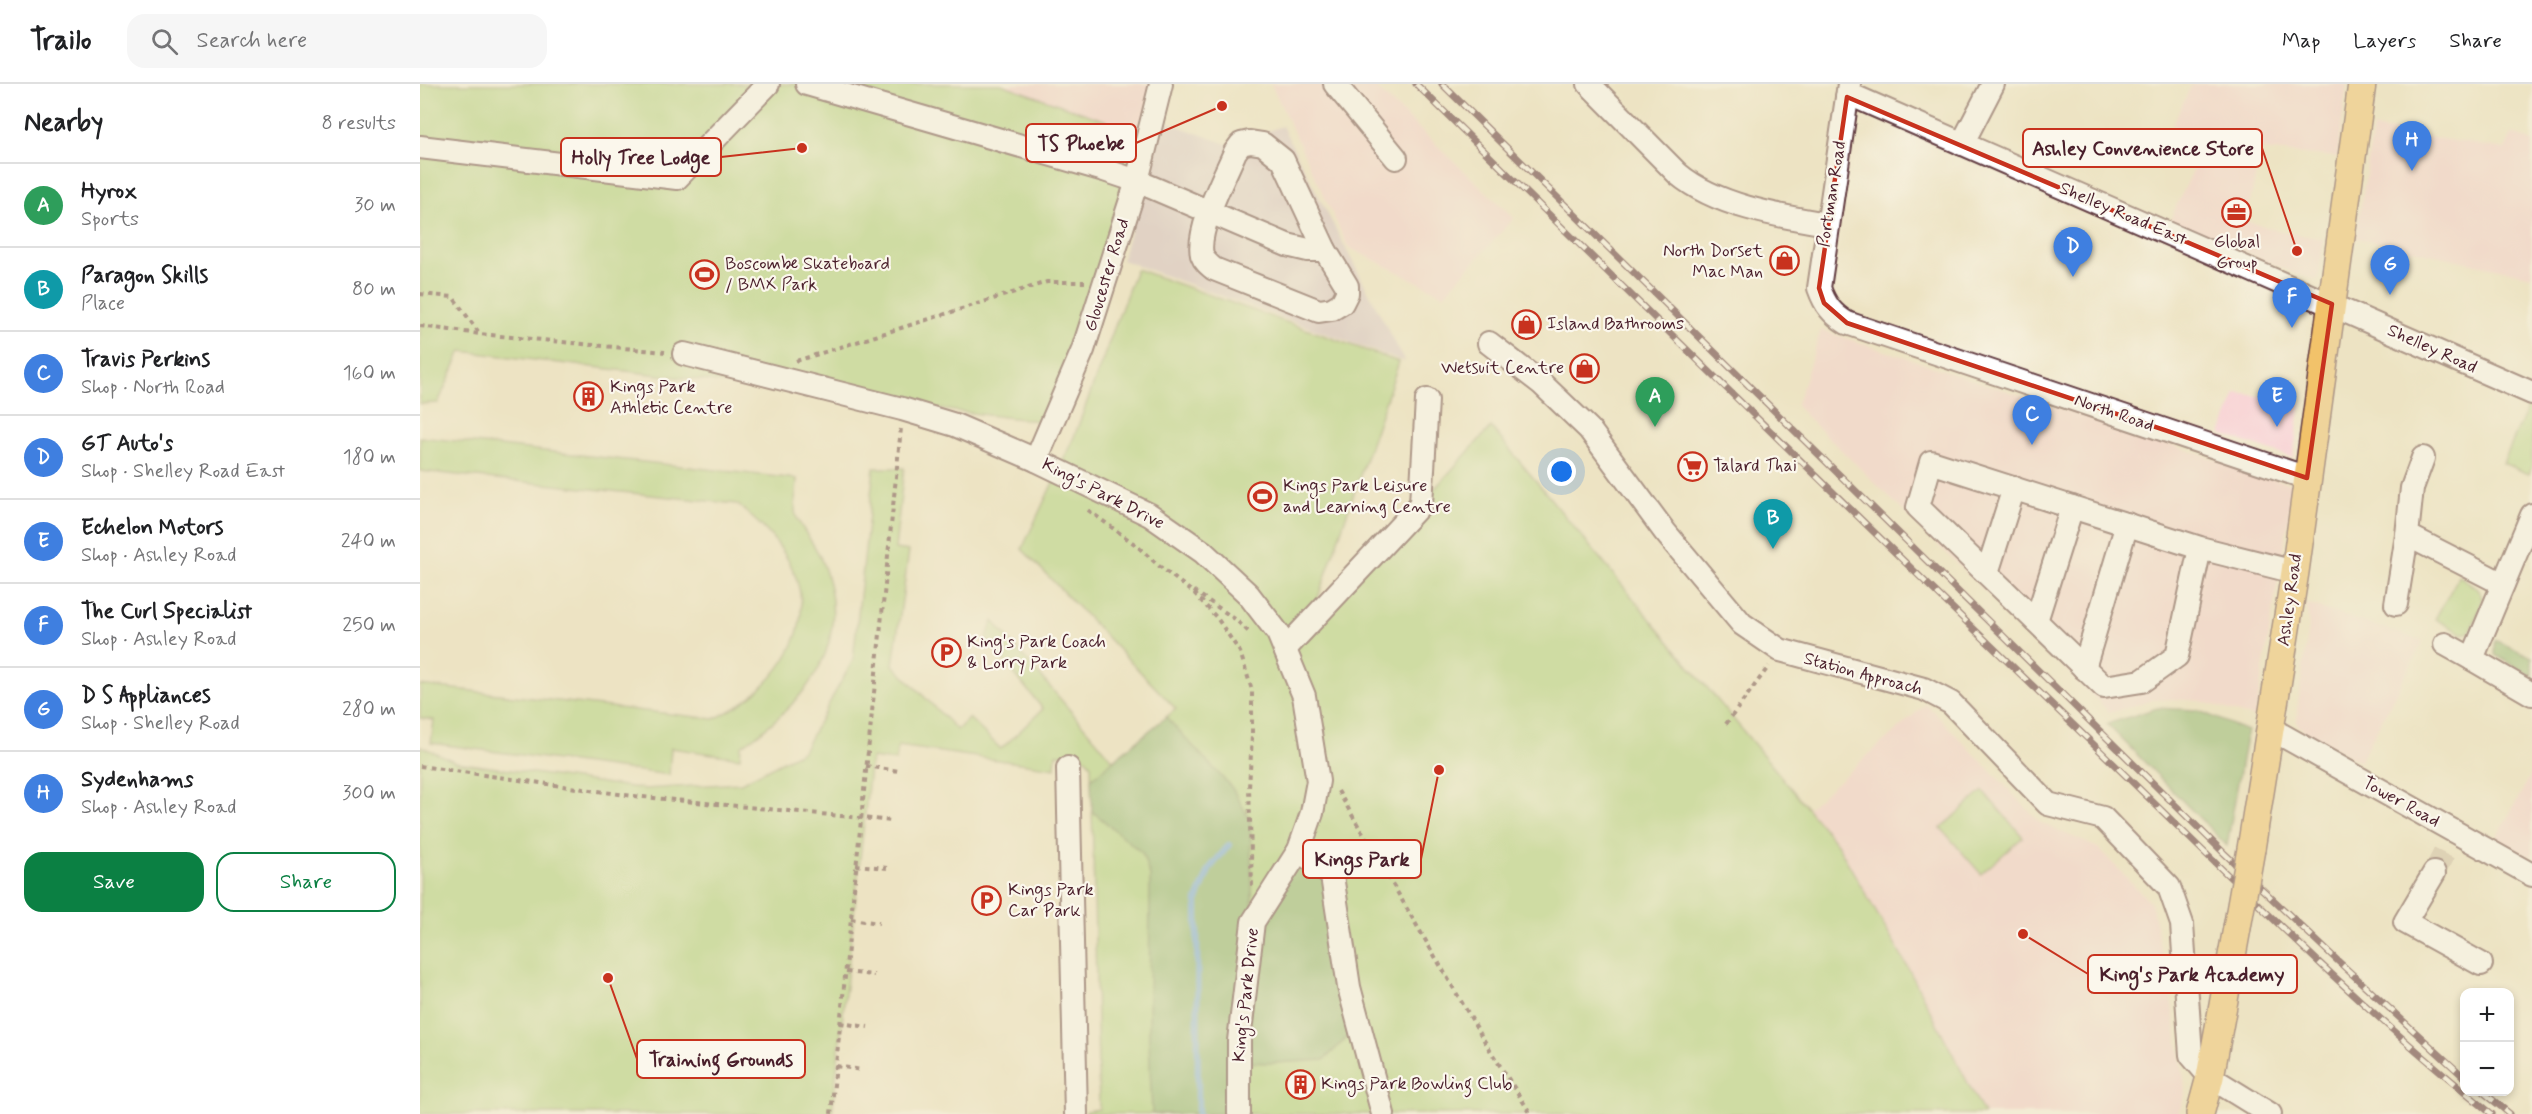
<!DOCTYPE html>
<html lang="en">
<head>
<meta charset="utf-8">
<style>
  :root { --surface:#fff; --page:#f6f6f6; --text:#202124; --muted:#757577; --line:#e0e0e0; --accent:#0b8043 }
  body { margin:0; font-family:Mynerve,sans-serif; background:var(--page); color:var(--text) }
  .controls { position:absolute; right:18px; bottom:18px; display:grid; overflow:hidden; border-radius:12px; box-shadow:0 3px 9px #0003 }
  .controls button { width:54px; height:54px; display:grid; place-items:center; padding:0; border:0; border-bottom:2px solid var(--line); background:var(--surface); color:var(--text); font:30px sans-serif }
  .you { position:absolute; left:1142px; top:388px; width:21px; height:21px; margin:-15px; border:4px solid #fff; border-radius:50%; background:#1a73e8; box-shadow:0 0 0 9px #1a73e833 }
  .badge { display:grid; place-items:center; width:39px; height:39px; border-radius:50%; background:var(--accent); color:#fff; font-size:20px; font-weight:700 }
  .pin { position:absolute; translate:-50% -50px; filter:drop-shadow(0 2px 3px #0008) }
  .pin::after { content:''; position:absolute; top:32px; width:21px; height:18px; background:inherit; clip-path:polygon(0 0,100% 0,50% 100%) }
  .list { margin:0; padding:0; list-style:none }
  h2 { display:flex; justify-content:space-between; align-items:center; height:78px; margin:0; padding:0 24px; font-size:26px }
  h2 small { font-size:20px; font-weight:400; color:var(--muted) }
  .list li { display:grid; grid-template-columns:39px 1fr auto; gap:18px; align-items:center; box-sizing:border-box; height:84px; padding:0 24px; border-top:2px solid var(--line) }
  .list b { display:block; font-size:22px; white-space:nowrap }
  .list p { margin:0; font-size:20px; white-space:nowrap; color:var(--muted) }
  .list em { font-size:20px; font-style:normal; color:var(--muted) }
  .actions { display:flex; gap:12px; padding:18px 24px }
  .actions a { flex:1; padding:14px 0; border:2px solid var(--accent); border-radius:18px; text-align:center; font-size:21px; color:var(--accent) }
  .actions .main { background:var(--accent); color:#fff }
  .icon { flex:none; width:33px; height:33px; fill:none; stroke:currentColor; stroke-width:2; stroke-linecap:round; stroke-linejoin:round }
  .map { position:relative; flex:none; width:2112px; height:1030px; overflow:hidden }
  header { display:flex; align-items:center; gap:36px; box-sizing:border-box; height:84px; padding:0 30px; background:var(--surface); border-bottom:2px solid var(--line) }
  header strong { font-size:28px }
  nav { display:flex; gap:33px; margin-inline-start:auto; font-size:21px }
  .search { width:420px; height:54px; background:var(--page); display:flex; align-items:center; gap:15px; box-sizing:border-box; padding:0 21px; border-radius:18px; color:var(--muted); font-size:22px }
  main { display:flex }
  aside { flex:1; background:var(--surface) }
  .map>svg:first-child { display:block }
</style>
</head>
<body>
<header>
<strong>Trailo</strong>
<div class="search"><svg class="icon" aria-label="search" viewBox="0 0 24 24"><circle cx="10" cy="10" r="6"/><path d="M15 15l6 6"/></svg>Search here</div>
<nav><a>Map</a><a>Layers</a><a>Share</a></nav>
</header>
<main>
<aside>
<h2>Nearby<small>8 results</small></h2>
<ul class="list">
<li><span class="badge" style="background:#2e9e5b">A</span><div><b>Hyrox</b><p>Sports</p></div><em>30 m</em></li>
<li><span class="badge" style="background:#0f9aa8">B</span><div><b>Paragon Skills</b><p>Place</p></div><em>80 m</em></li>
<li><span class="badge" style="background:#3f7fe0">C</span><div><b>Travis Perkins</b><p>Shop · North Road</p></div><em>160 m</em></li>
<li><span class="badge" style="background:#3f7fe0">D</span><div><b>GT Auto's</b><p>Shop · Shelley Road East</p></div><em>180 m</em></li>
<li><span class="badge" style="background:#3f7fe0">E</span><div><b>Echelon Motors</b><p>Shop · Ashley Road</p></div><em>240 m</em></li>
<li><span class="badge" style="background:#3f7fe0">F</span><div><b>The Curl Specialist</b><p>Shop · Ashley Road</p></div><em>250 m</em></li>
<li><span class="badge" style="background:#3f7fe0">G</span><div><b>D S Appliances</b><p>Shop · Shelley Road</p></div><em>280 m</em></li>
<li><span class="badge" style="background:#3f7fe0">H</span><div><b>Sydenhams</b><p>Shop · Ashley Road</p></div><em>300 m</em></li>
</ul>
<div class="actions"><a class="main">Save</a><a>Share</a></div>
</aside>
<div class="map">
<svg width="2112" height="1030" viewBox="0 0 2112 1030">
  <rect width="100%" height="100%" fill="#fbf7ec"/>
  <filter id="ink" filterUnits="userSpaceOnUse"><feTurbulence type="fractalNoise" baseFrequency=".0167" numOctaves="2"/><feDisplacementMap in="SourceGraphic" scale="12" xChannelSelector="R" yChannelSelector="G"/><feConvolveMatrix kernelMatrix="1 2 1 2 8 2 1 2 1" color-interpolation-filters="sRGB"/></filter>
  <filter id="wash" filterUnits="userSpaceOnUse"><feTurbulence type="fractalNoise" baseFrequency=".008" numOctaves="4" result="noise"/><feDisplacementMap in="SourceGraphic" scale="24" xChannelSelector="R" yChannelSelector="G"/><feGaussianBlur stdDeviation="1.35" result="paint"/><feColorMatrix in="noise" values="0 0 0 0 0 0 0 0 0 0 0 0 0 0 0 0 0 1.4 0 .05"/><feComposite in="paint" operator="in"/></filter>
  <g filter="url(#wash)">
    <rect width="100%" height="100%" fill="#ede3c3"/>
    <g fill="#f7cfd2">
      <path d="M581 0H731L721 49Z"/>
      <path d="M851 0H952L1094 134 1024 211 928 163Z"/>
      <path d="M1772 0H1927L1917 73 1841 66 1826 137 1860 147 1904 155 1898 196 1876 190 1750 136 1773 86 1758 75 1770 49 1752 42Z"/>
      <path d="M1953 44 2085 65 2092 49 2112 58V192L1936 154Z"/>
      <path d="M1401 246 1874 401 1835 634 1780 617 1753 615 1733 616 1690 629 1376 322Z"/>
      <path d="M1816 309 1881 318 1873 374 1801 350Z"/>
      <path d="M1887 520 2003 557 1940 678 1884 647 1877 640V627L1889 543Z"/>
      <path d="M1506 620 1621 739 1678 764 1731 819 1750 908 1766 1008 1758 1030H1564L1487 882 1417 760 1388 724Z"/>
      <path d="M2112 689V774L2076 754Z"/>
    </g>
    <path fill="#d2bdc6" d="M742 36 809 61 862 42 985 278 702 176Z"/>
    <g fill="#abd27c" stroke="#7a7854" stroke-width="1.5">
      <path d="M0 0H581L721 49 684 168 626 338 41 267 18 319 0 320Z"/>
      <path d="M716 185 979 278 885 552 941 485 1071 343 1417 760 1487 882 1564 1030H665L667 1027 679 1025 671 681 662 671 636 670 635 684 478 662 476 677 451 674 412 1030H0V662L36 678 225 705 321 699 383 667 433 576 454 384H484L475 465 489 467 473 581 537 646 549 634 581 665 623 625 566 555 573 537 693 676 756 625 602 465 654 353Z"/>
      <path d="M2109 321 2112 323V382L2109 390 2083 379Z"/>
      <path d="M0 353 377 395C377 405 373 421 376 432 379 441 396 462 401 475 436 559 388 617 321 662L320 674 251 664 249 691 11 659 14 636 0 634V601L294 635C350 609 401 551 373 486 361 458 339 439 317 420L0 387Z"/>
      <path d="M2039 492C2072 512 2063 516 2050 548L2043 550 2015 535Z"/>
      <path d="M1563 707 1603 753 1561 790 1521 744Z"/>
    </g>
    <g fill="#88b46c" stroke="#696a4c" stroke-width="1.5">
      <path d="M2075 556 2112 573V592L2075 571Z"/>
      <path d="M1737 624 1777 626 1827 647 1807 762 1687 640Z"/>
      <path d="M746 633 812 704 830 736 833 837 879 766 912 792 939 942 904 976 854 979 819 978V1030H732L729 956 730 792 722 769 672 727 671 695Z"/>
    </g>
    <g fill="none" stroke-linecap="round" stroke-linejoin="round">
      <path stroke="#72aae1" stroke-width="6" d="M778 1030 777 816 790 784 809 761"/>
    </g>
  </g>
  <g filter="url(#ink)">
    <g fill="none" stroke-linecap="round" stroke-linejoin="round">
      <path stroke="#ccbca5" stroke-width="22" stroke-dasharray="22 11" stroke-linecap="butt" d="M2014 789 2025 767"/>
      <defs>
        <g id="minor">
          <path d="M387 0 684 86 717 97 867 161 888 166H905"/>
          <path d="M915 0 976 74"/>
          <path d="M1169 0 1258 90C1296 122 1359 132 1407 140"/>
          <path d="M1429 0 1399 204C1405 221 1412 230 1427 239L1887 394"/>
          <path d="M1427 13 1438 14 2112 309"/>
          <path d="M830 58 843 60 863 76 905 166 927 202V209L922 219 912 225 899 227 794 185C789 181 784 177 782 171 776 146 805 92 815 68L821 60Z"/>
          <path d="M1542 60 1573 0"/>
          <path d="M0 63 257 94 348 0"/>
          <path d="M1069 259 1122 300 1169 345 1245 448 1322 540 1360 566 1504 605 1531 619 1628 720 1683 734 1749 803 1762 840 1771 971 1790 993 1850 1030"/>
          <path d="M264 270 482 325 535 341 616 376 730 431 783 468 828 510 858 549 884 612 898 697 892 729 879 766 833 838 819 957V1030"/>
          <path d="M2003 374 1992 404 1987 451 2083 500"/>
          <path d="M616 376 663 266 717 97 741 0"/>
          <path d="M2112 431 2052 575 2112 610"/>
          <path d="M1780 464 1757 572 1722 597 1684 603 1498 423 1511 378 1780 464 1875 488"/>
          <path d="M1567 489 1594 404"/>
          <path d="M1976 520 1987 451"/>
          <path d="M1616 537 1652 423"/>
          <path d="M2025 560 2052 575"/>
          <path d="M865 565 1001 420 1007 316"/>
          <path d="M1664 584 1707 440"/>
          <path d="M1851 645 2112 791"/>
          <path d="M648 684 656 1030"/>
          <path d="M879 766 912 792 929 903 963 1030"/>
          <path d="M2014 789 1985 838 2061 880"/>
        </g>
        <g id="major">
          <path d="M1831 765 1875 488 1942 0"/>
          <path d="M1780 1030 1790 993 1817 844"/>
        </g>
      </defs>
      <use href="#minor" stroke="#623c42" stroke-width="26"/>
      <use href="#major" stroke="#623c42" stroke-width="30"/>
      <g stroke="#623c42" stroke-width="4" stroke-dasharray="4.5 4.5" stroke-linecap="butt">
        <path d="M0 210 33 213 60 250 245 268"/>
        <path d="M0 242 60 250"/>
        <path d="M376 277 627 198H665"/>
        <path d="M668 426 716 461 739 482 775 510 797 534 820 568 832 606V652L829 704 832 802"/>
        <path d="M774 507 815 535 830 549"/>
        <path d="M1306 640 1349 582"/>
        <path d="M0 682 213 712 473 737"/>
        <path d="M446 682 479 687"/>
        <path d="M918 707 1068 963 1111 1030"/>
        <path d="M436 781 467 784"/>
        <path d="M431 835 459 839"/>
        <path d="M426 888 454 891"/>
        <path d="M420 939 448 943"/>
        <path d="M416 982 442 986"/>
        <path d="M411 1030 481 344"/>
      </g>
      <use href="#minor" stroke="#fff" stroke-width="22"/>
      <use href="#major" stroke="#f2c26a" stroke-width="27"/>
      <defs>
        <g id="rail">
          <path d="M996 0C1220 220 1444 440 1671 658 1802 784 1930 916 2072 1030"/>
          <path d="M1022 0 1805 770 1919 878 2044 993"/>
          <path d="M2063 1008 2090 1030"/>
        </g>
      </defs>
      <use href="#rail" stroke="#4a1f2b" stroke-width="7"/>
      <use href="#rail" stroke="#fbf7ec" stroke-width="4.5" stroke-dasharray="14" stroke-linecap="butt"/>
      <defs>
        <path id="major-bridge" d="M1817 844 1831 765"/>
      </defs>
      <use href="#major-bridge" stroke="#623c42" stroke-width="30" stroke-linecap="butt"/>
      <use href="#major-bridge" stroke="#f2c26a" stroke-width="27"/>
    </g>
  </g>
  <path d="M0 0H2112V1030H0ZM1427 13 1912 220 1887 394 1427 239 1404 219 1399 204Z" fill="#ede3c3" fill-opacity=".55" fill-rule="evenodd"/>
  <path fill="none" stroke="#c8321e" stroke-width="4.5" stroke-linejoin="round" d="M1427 13 1912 220 1887 394 1427 239 1404 219 1399 204Z"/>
  <defs>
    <symbol id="office-ring" viewBox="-11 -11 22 22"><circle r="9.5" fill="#fbf7ec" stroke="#c8321e" stroke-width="1.5"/><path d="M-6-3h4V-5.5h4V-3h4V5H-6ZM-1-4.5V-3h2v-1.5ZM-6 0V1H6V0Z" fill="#c8321e"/></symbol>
    <symbol id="shop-ring" viewBox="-11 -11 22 22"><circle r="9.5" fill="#fbf7ec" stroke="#c8321e" stroke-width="1.5"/><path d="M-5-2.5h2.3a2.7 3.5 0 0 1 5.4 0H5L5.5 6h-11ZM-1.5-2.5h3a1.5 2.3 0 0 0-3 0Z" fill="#c8321e"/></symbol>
    <symbol id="stadium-ring" viewBox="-11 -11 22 22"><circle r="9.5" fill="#fbf7ec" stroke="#c8321e" stroke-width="1.5"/><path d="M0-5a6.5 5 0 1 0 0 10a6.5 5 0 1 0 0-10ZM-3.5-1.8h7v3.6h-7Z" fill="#c8321e"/></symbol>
    <symbol id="building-ring" viewBox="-11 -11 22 22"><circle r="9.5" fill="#fbf7ec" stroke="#c8321e" stroke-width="1.5"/><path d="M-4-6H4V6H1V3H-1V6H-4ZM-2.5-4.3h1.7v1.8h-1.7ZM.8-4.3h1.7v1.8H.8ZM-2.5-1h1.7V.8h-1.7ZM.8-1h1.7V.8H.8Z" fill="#c8321e"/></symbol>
    <symbol id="supermarket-ring" viewBox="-11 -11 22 22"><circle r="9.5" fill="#fbf7ec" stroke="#c8321e" stroke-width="1.5"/><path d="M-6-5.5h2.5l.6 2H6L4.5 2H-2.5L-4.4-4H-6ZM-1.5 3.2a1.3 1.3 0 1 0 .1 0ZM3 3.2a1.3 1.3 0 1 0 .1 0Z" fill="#c8321e"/></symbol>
    <symbol id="parking-ring" viewBox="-11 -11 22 22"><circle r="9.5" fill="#fbf7ec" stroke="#c8321e" stroke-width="1.5"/><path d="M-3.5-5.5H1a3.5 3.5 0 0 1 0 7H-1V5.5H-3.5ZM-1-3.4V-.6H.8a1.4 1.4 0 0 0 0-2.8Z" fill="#c8321e"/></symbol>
  </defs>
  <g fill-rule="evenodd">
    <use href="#office-ring" x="1800" y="112" width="33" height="33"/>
    <use href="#shop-ring" x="1348" y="160" width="33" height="33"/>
    <use href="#stadium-ring" x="268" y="174" width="33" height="33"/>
    <use href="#shop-ring" x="1090" y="224" width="33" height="33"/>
    <use href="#shop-ring" x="1148" y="268" width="33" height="33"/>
    <use href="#building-ring" x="152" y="296" width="33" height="33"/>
    <use href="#supermarket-ring" x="1256" y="366" width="33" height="33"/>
    <use href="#stadium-ring" x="826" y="396" width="33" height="33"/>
    <use href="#parking-ring" x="510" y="552" width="33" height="33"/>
    <use href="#parking-ring" x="550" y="800" width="33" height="33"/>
    <use href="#building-ring" x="864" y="984" width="33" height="33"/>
  </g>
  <g text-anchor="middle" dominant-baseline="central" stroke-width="4.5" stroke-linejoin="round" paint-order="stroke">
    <g font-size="18" fill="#4a1f2b" stroke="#fbf7ec">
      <text transform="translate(1412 110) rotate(-81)">Portman Road</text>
      <text transform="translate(1703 130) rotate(23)">Shelley Road East</text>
      <text transform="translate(687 191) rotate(-73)">Gloucester Road</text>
      <text transform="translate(2012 265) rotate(24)">Shelley Road</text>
      <text transform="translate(1694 329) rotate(19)">North Road</text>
      <text transform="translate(683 410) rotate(27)">King's Park Drive</text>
      <text transform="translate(1870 516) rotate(-82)">Ashley Road</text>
      <text transform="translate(1443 590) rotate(15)">Station Approach</text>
      <text transform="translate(1981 718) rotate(29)">Tower Road</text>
      <text transform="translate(826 911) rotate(-84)">King's Park Drive</text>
    </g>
    <g font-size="18" fill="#4a1f2b" stroke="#fbf7ec" text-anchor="start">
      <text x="1817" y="158" text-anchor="middle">Global<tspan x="1817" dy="21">Group</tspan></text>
      <text x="1343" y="167" text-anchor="end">North Dorset<tspan x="1343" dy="21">Mac Man</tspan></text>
      <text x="305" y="180">Boscombe Skateboard<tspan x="305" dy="21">/ BMX Park</tspan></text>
      <text x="1127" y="240">Island Bathrooms</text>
      <text x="1144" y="284" text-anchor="end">Wetsuit Centre</text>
      <text x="190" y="303">Kings Park<tspan x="190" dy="21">Athletic Centre</tspan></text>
      <text x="1293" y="382">Talard Thai</text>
      <text x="863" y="402">Kings Park Leisure<tspan x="863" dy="21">and Learning Centre</tspan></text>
      <text x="547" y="558">King's Park Coach<tspan x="547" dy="21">&amp; Lorry Park</tspan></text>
      <text x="588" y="806">Kings Park<tspan x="588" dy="21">Car Park</tspan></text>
      <text x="901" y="1000">Kings Park Bowling Club</text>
    </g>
  </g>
  <path fill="none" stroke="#c8321e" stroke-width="2" d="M802 22L716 59M1877 167L1842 64M382 64L301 73M1019 686L1001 775M1603 850L1668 890M188 894L217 975"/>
  <g fill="#c8321e" stroke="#fbf7ec" stroke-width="2">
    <circle cx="802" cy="22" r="6"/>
    <circle cx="1877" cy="167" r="6"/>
    <circle cx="382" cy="64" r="6"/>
    <circle cx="1019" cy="686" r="6"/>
    <circle cx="1603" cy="850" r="6"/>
    <circle cx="188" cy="894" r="6"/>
  </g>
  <g fill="#fbf7ec" stroke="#c8321e" stroke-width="2">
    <rect x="606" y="40" width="110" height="38" rx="6"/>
    <rect x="1603" y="45" width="239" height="38" rx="6"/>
    <rect x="141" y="54" width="160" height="38" rx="6"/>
    <rect x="883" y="756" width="118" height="38" rx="6"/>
    <rect x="1668" y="871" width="209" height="38" rx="6"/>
    <rect x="217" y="956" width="168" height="38" rx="6"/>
  </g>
  <g font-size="20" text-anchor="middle" font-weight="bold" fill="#4a1f2b">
    <text x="661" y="66">TS Phoebe</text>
    <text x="1723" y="71">Ashley Convenience Store</text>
    <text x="221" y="80">Holly Tree Lodge</text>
    <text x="942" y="782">Kings Park</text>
    <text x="1772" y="897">King's Park Academy</text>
    <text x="301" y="982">Training Grounds</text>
  </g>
</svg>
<div class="controls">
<button>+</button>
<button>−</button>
</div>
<div class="you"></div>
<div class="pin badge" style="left:1235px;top:343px;background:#2e9e5b">A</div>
<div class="pin badge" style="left:1353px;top:465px;background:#0f9aa8">B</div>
<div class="pin badge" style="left:1612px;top:361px;background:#3f7fe0">C</div>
<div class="pin badge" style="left:1653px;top:193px;background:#3f7fe0">D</div>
<div class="pin badge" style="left:1857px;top:343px;background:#3f7fe0">E</div>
<div class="pin badge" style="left:1872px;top:244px;background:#3f7fe0">F</div>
<div class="pin badge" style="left:1970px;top:211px;background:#3f7fe0">G</div>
<div class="pin badge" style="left:1992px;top:87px;background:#3f7fe0">H</div>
</div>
</main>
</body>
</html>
